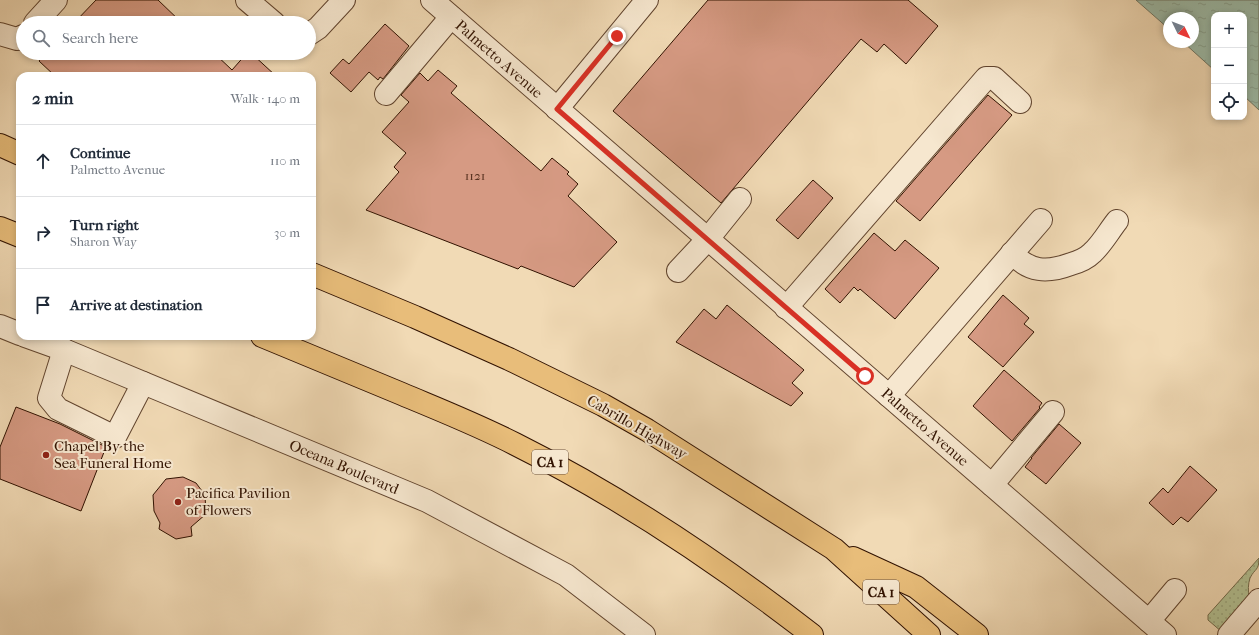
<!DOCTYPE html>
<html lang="en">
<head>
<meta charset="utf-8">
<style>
  :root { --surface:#fff; --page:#f6f6f7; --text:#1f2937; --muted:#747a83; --line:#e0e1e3 }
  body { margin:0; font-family:"IM FELL French Canon",serif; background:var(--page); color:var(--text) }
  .controls { position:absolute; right:12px; top:12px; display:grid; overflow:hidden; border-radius:8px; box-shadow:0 2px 6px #0003 }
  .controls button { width:36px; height:36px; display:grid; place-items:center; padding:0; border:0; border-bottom:1px solid var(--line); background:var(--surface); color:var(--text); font:20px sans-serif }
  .compass { position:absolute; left:1163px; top:12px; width:36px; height:36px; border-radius:50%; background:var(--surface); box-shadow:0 2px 6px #0003; rotate:133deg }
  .stop { position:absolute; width:12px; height:12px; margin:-9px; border:3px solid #d93025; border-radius:50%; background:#fff }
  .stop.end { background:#d93025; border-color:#fff; box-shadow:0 1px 4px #0008 }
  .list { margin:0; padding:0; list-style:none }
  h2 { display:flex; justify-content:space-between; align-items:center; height:52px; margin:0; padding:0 16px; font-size:17px }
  h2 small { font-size:13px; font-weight:400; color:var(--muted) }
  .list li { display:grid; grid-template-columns:26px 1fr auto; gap:12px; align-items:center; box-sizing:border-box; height:72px; padding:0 16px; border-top:1px solid var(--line) }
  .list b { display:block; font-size:15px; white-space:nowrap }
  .list p { margin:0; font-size:13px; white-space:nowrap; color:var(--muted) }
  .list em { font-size:13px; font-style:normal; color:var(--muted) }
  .icon { flex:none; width:22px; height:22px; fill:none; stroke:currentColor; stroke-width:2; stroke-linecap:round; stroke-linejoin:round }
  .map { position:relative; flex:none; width:1259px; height:635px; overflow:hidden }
  .search { position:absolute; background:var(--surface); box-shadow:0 2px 6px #0003; left:16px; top:16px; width:300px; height:44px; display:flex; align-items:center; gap:10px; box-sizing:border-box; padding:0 14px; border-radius:22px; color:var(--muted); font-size:15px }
  .panel { position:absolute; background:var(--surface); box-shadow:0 2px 6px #0003; left:16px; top:72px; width:300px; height:268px; border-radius:12px }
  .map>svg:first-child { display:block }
</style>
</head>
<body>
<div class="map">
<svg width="1259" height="635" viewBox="0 0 1259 635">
  <defs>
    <pattern id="grass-dots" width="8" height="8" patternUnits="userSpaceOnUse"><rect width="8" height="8" fill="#b3c193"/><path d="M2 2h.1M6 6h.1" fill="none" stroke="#9aa57d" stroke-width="1.8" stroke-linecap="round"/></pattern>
    <pattern id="water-ripples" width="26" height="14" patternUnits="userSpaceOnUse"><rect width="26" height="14" fill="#9cbba8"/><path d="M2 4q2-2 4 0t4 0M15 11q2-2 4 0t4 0" fill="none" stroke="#87a08f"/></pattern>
  </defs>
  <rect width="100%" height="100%" fill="#f1dab5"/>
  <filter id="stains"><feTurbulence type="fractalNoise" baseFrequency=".005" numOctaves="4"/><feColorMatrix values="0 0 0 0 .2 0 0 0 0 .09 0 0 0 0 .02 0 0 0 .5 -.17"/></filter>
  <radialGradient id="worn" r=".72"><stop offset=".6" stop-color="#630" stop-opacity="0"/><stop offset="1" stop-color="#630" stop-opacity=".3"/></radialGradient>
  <path fill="url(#grass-dots)" stroke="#726a4a" d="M1259 558C1259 571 1255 568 1250 578 1248 584 1248 591 1249 597L1222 632 1208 620V615Z"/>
  <path fill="url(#water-ripples)" stroke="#717765" d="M1136 0H1259V110L1244 96V15H1214V70L1183 42H1193V18H1169V29Z"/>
  <g fill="#d69a83" stroke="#311201">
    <path d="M96 0H158L182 23H74Z"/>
    <path d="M708 0H908L938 26 906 64 884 44 877 52 861 39 721 203 613 111Z"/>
    <path d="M385 24 409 46 383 79 380 77 378 80 369 72 351 92 330 73 343 59 349 64Z"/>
    <path d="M46 53H214L232 70 247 53H251L276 76H55L39 61Z"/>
    <path d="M438 70 457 86 451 93 541 171 552 158 569 172 567 174 578 184 568 196 617 242 574 287 521 266 518 269 366 210 399 172 394 167 406 153 382 132 409 102 401 95 420 73 428 81Z"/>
    <path d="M988 95 1012 115 920 221 896 201Z"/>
    <path d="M813 180 833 198 798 239 776 220Z"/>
    <path d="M874 233 895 251 905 240 939 268 895 319 860 289 858 291 854 287 840 303 825 289Z"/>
    <path d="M1003 295 1029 318 1024 324 1034 332 1003 367 968 337Z"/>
    <path d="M727 305 804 370 792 383 803 393 791 406 676 342 704 309 716 319Z"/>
    <path d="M1004 370 1042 403 1039 407 1040 408 1012 441 973 406Z"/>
    <path d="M16 407 60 424 106 447 81 511 0 479V447Z"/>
    <path d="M1059 424 1081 443 1046 484 1025 467 1032 458H1031Z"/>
    <path d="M1190 466 1217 490 1188 522 1181 517 1173 525 1149 503 1163 488 1168 493Z"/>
    <path d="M183 477 196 483 205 495 206 514 191 527 192 536 176 539 159 529 160 523 154 511 153 495 166 479Z"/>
  </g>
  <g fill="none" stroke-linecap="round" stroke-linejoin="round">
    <defs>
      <g id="minor">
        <path d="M247 0 274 23"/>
        <path d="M432 0 1165 635"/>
        <path d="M35 23 56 0"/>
        <path d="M0 34 17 39 23 36"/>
        <path d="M309 34 318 28 344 0"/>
        <path d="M386 94 451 17"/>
        <path d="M557 109 647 0"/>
        <path d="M1012 253C1029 272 1047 273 1071 264 1078 262 1087 258 1092 253 1102 244 1109 231 1117 221"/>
        <path d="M678 271 707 240 740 199"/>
        <path d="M786 308 986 78H994L1020 102"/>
        <path d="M0 326 20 334"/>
        <path d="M25 336 64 350 427 501 566 575 644 635"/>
        <path d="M64 350 49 398 58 409 115 437 143 383"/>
        <path d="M889 396 1041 220"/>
        <path d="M992 485 1053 412"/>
        <path d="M1149 621 1175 590"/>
        <path d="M1229 635 1259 600"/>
      </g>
      <g id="highway">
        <path d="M0 145 20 154"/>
        <path d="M0 228 20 236"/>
        <path d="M312 274 415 317 509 359 603 405 647 430 834 549 929 635"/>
        <path d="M262 336C309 355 355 375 402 394 440 410 478 425 515 444 621 497 718 562 812 635"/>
        <path d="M853 558 916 587 977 635"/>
      </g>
    </defs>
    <use href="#minor" stroke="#61442e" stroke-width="24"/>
    <use href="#highway" stroke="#311201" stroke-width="24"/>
    <use href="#minor" stroke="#f6e7cf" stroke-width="22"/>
    <use href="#highway" stroke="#e8bd7a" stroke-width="22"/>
  </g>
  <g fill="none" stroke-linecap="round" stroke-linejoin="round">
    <path stroke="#d93025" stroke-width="5" d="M617 36 557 109 865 376"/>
  </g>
  <g fill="#8f2418" stroke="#f6e7cf" stroke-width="1.5">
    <circle cx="46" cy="455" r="4"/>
    <circle cx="178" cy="502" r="4"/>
  </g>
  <g text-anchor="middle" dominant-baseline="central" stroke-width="4" stroke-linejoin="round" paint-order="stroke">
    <g font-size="13" fill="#5a3422">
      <text x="475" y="175">1121</text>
    </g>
    <g fill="#f6e7cf" stroke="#6c523f" stroke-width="1">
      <rect x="532" y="450" width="36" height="24" rx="3"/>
      <rect x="863" y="580" width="36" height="24" rx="3"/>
    </g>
    <g font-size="14" font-weight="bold" fill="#311201">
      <text x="550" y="462">CA 1</text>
      <text x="881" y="592">CA 1</text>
    </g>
    <g font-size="15" fill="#311201" stroke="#f6e7cf">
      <text transform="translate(499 59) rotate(41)">Palmetto Avenue</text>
      <text transform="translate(637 427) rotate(30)">Cabrillo Highway</text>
      <text transform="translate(925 427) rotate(41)">Palmetto Avenue</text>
      <text transform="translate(344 467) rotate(23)">Oceana Boulevard</text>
    </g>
    <g font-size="15" fill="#311201" stroke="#f6e7cf" text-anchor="start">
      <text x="54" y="446">Chapel By the<tspan x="54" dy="17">Sea Funeral Home</tspan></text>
      <text x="186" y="493">Pacifica Pavilion<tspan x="186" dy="17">of Flowers</tspan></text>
    </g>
  </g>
  <rect width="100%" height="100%" filter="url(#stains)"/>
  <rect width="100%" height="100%" fill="url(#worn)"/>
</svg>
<div class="controls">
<button>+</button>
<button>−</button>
<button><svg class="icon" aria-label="locate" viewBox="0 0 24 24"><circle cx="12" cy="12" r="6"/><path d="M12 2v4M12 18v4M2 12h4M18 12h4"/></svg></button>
</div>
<svg class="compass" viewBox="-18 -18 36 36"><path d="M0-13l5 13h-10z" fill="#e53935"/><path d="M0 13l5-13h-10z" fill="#747a83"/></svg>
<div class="stop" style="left:865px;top:376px"></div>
<div class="stop end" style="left:617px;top:36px"></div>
<div class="search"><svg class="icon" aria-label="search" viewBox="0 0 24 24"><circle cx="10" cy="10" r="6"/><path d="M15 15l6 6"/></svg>Search here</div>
<section class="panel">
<h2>2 min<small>Walk · 140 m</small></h2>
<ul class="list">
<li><svg class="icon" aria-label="ahead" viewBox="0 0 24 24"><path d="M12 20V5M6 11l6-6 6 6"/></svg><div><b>Continue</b><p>Palmetto Avenue</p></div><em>110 m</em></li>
<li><svg class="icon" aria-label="right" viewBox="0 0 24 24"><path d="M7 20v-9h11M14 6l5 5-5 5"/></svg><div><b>Turn right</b><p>Sharon Way</p></div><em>30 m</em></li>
<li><svg class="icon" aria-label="arrive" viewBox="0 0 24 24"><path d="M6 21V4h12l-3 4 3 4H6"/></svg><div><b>Arrive at destination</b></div></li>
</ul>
</section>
</div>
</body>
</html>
